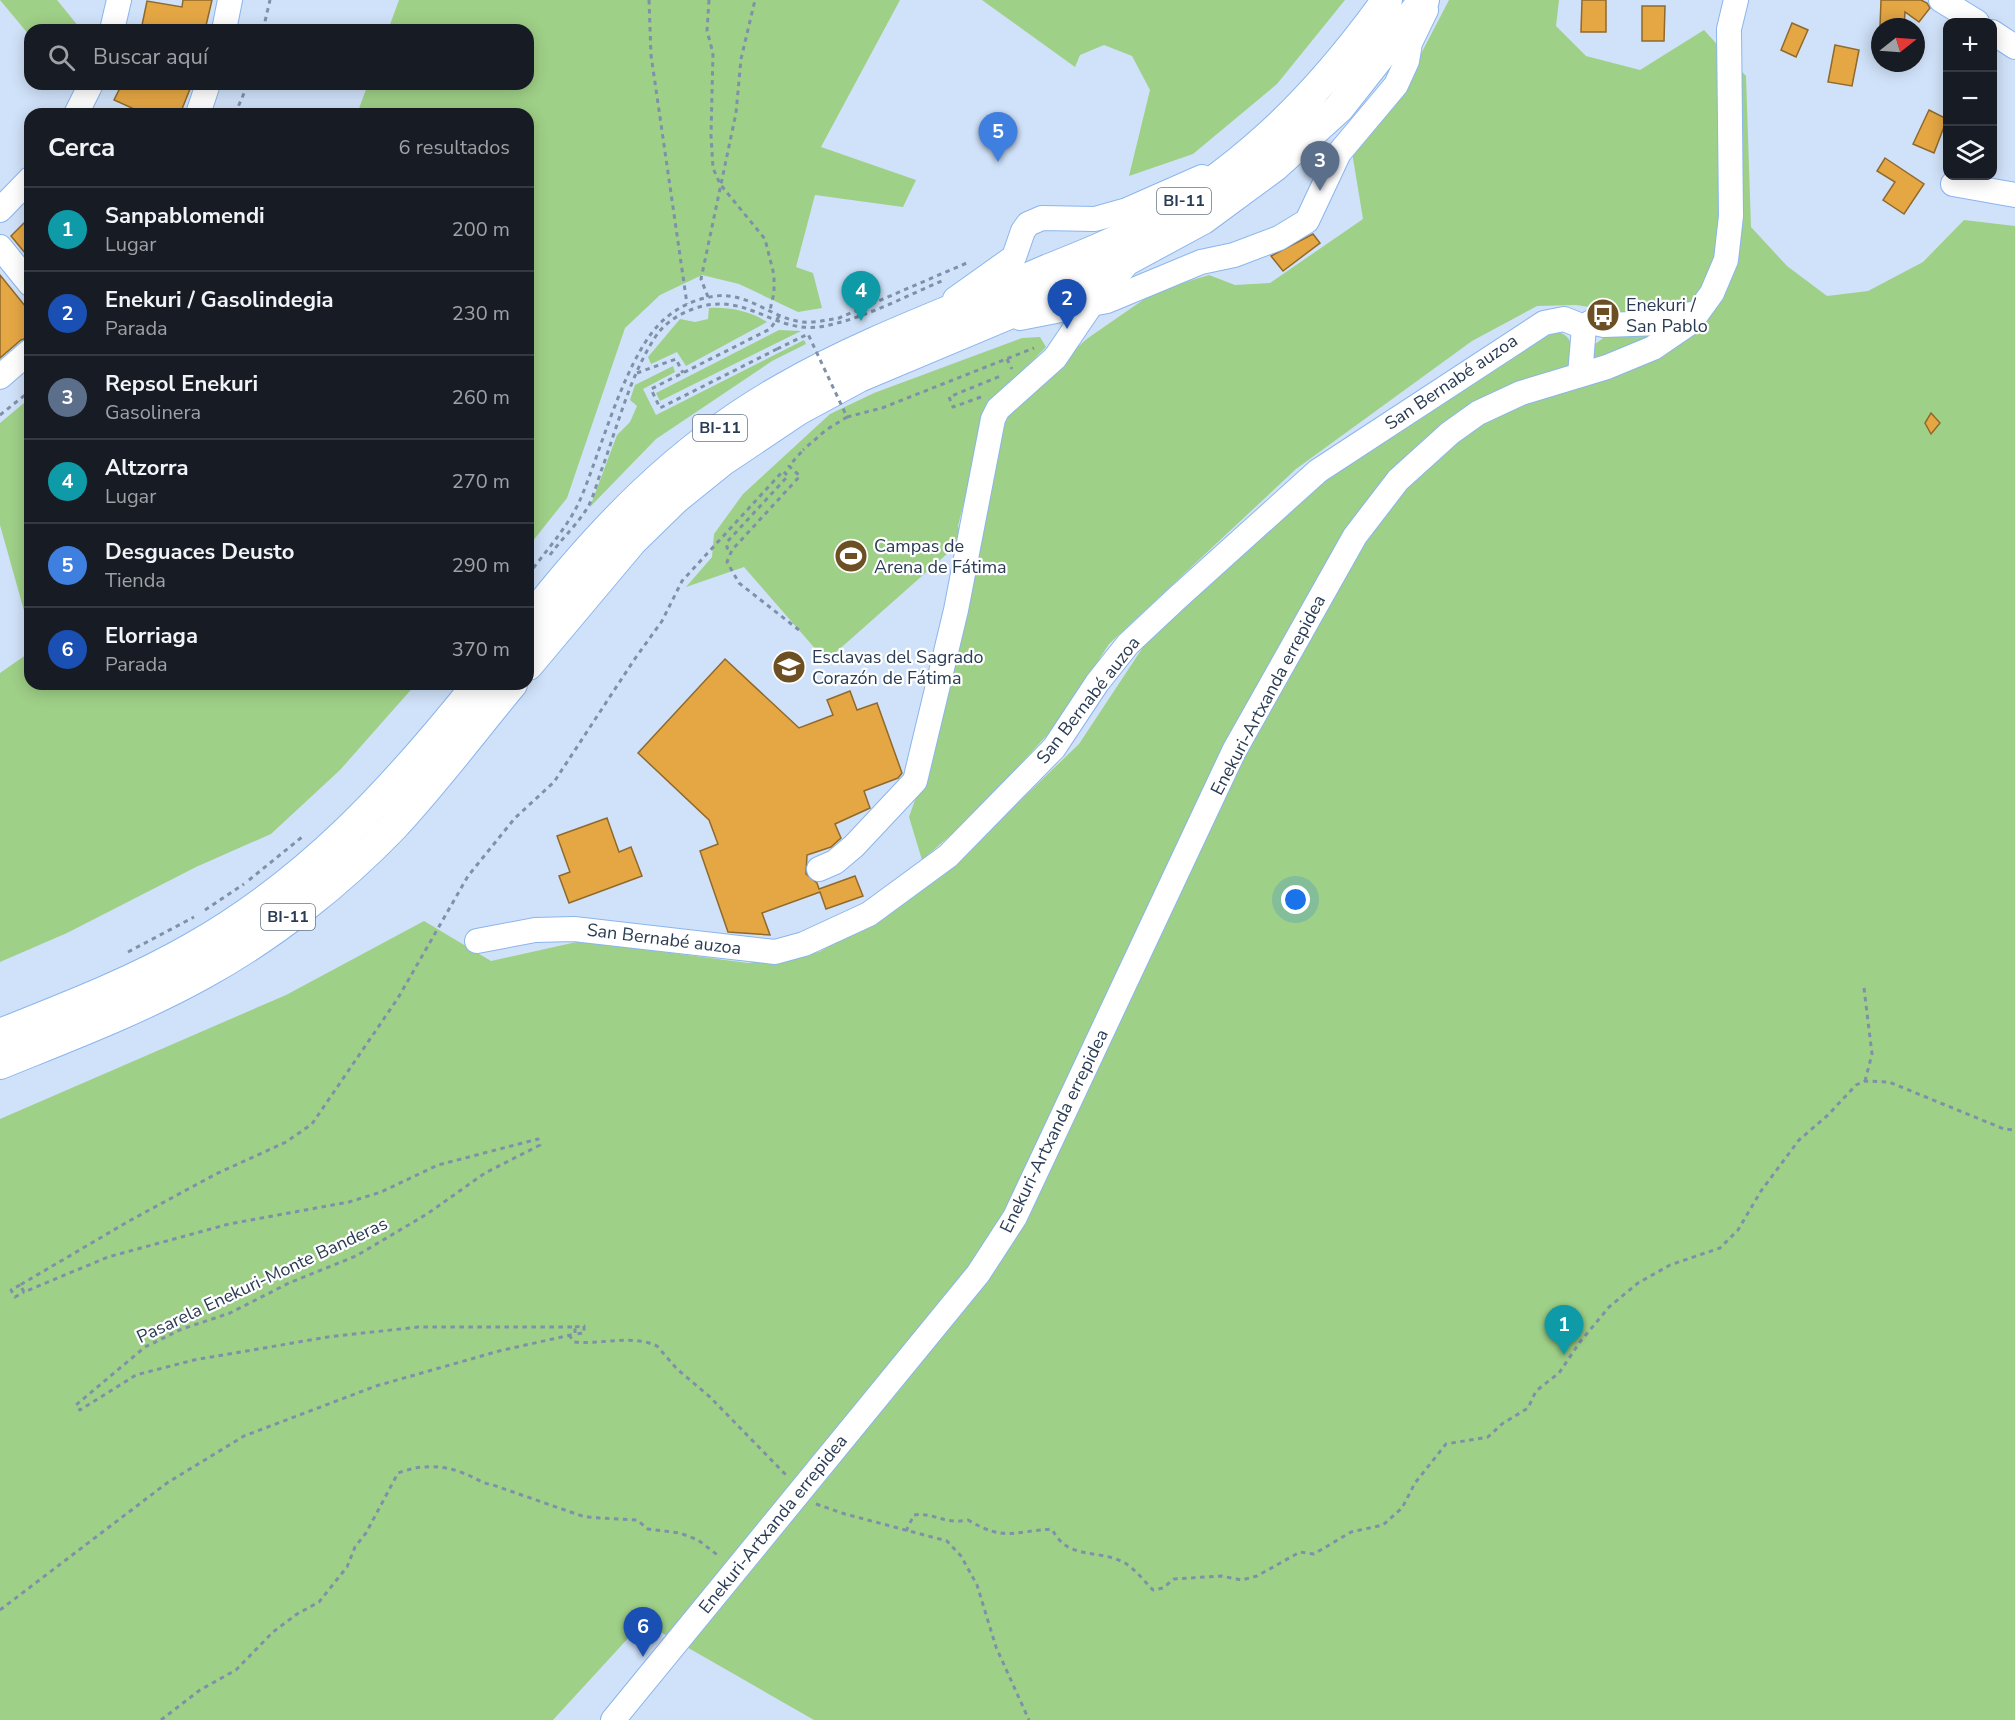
<!DOCTYPE html>
<html lang="es">
<head>
<meta charset="utf-8">
<style>
  :root { --surface:#171b24; --page:#20242c; --text:#f1f3f6; --muted:#9ea1a6; --line:#363941; --accent:#2563eb }
  body { margin:0; font-family:"Nunito Sans",sans-serif; background:var(--page); color:var(--text) }
  .controls { position:absolute; right:18px; top:18px; display:grid; overflow:hidden; border-radius:12px; box-shadow:0 3px 15px #0003 }
  .controls button { width:54px; height:54px; display:grid; place-items:center; padding:0; border:0; border-bottom:2px solid var(--line); background:var(--surface); color:var(--text); font:30px sans-serif }
  .compass { position:absolute; left:1871px; top:18px; width:54px; height:54px; border-radius:50%; background:var(--surface); box-shadow:0 3px 15px #0003; rotate:73deg }
  .you { position:absolute; left:1296px; top:900px; width:21px; height:21px; margin:-15px; border:4px solid #fff; border-radius:50%; background:#1a73e8; box-shadow:0 0 0 9px #1a73e833 }
  .badge { display:grid; place-items:center; width:39px; height:39px; border-radius:50%; background:var(--accent); color:#fff; font-size:20px; font-weight:700 }
  .pin { position:absolute; translate:-50% -50px; filter:drop-shadow(0 2px 3px #0008) }
  .pin::after { content:''; position:absolute; top:32px; width:21px; height:18px; background:inherit; clip-path:polygon(0 0,100% 0,50% 100%) }
  .list { margin:0; padding:0; list-style:none }
  h2 { display:flex; justify-content:space-between; align-items:center; height:78px; margin:0; padding:0 24px; font-size:26px }
  h2 small { font-size:20px; font-weight:400; color:var(--muted) }
  .list li { display:grid; grid-template-columns:39px 1fr auto; gap:18px; align-items:center; box-sizing:border-box; height:84px; padding:0 24px; border-top:2px solid var(--line) }
  .list b { display:block; font-size:22px; white-space:nowrap }
  .list p { margin:0; font-size:20px; white-space:nowrap; color:var(--muted) }
  .list em { font-size:20px; font-style:normal; color:var(--muted) }
  .icon { flex:none; width:33px; height:33px; fill:none; stroke:currentColor; stroke-width:2; stroke-linecap:round; stroke-linejoin:round }
  .map { position:relative; flex:none; width:2015px; height:1720px; overflow:hidden }
  .search { position:absolute; background:var(--surface); box-shadow:0 3px 15px #0003; left:24px; top:24px; width:510px; height:66px; display:flex; align-items:center; gap:15px; box-sizing:border-box; padding:0 21px; border-radius:18px; color:var(--muted); font-size:22px }
  .panel { position:absolute; background:var(--surface); box-shadow:0 3px 15px #0003; left:24px; top:108px; width:510px; height:582px; border-radius:18px }
  .map>svg:first-child { display:block }
</style>
</head>
<body>
<div class="map">
<svg width="2015" height="1720" viewBox="0 0 2015 1720">
  <rect width="100%" height="100%" fill="#d0e2f9"/>
  <g fill="#9fd087">
    <path d="M0 0H57L79 27 76 30H30V36Z"/>
    <path d="M399 0H900L821 147 916 180 903 207 815 195 796 267 813 273 822 308 798 312 739 284 702 275 660 295 625 328 567 498 528 547V114H357L368 84H528V30H388Z"/>
    <path d="M982 0H1345L1277 84 1193 154 1129 176 1150 90 1132 56 1104 45 1080 55 1075 67Z"/>
    <path d="M1449 0H1559L1556 26 1586 56 1640 70 1704 30 1746 76 1751 227 1787 266 1827 296 1868 291 1923 262 1964 220 2015 226V1720H814L643 1622 553 1720H0V1119L286 995 424 921 491 961 581 941 748 963 819 952 900 904 958 860 1079 744 1153 632 1331 473 1552 331C1571 333 1573 344 1572 361L1636 314 1576 305 1537 306 1472 341 1296 469 1109 644 1059 722 974 815 922 860 909 817 923 777 1000 414 1088 338 1156 291 1209 275 1235 285 1270 283 1363 219 1350 140 1413 69Z"/>
    <path d="M709 308C730 307 750 311 767 322L686 366 677 352 651 364 648 357 680 319 695 322 708 319Z"/>
    <path d="M779 330 801 331 660 401 656 393Z"/>
    <path d="M1040 337 1046 347 988 406 958 526 960 532 957 545 826 661 744 567 686 587 712 557 714 534 743 494 830 414 874 393 1022 338Z"/>
    <path d="M804 340 806 344 772 361 656 439 590 507 617 435 630 422 637 406 630 400 635 385 673 366 675 372 643 389 656 415Z"/>
    <path d="M30 398V632L0 525V423Z"/>
    <path d="M30 652V684H416L340 770 271 834 196 867 67 933 0 962V673Z"/>
  </g>
  <g fill="#e5a744" stroke="#90692c" stroke-width="1.5">
    <path d="M183 0H212L205 30H141L147 1 182 7Z"/>
    <path d="M1582 0H1606V32H1581Z"/>
    <path d="M1881 0H1921L1927 3 1930 8 1919 22 1905 12 1904 27H1880Z"/>
    <path d="M1642 6H1665L1664 41H1642Z"/>
    <path d="M1792 23 1808 30 1796 57 1781 50Z"/>
    <path d="M1835 45 1859 50 1852 86 1828 82Z"/>
    <path d="M122 84H192L180 114H145L114 100Z"/>
    <path d="M1929 110 1947 119 1934 153 1913 144Z"/>
    <path d="M1885 158 1924 184 1904 214 1883 200 1895 182 1877 171Z"/>
    <path d="M30 217V259L11 236Z"/>
    <path d="M1313 234 1320 243 1283 271 1271 256Z"/>
    <path d="M0 275 30 312V337L21 340 0 358Z"/>
    <path d="M1931 413 1940 423 1931 434 1925 423Z"/>
    <path d="M725 659 799 728 833 715 827 700 850 691 857 710 877 703 902 773 898 778 864 791 870 808 835 824 841 838 831 847 807 855 806 874 817 883 819 889 855 876 863 896 826 909 820 892 762 913 770 935 728 932 700 851 718 844 709 820 638 753Z"/>
    <path d="M607 818 619 852 631 847 642 876 569 903 559 876 570 872 557 836Z"/>
  </g>
  <g fill="none" stroke-linecap="round" stroke-linejoin="round">
    <defs>
      <g id="minor">
        <path d="M1941 0 1977 22"/>
        <path d="M112 30 119 0"/>
        <path d="M224 30 230 0"/>
        <path d="M1992 32 2015 47"/>
        <path d="M76 114 91 84"/>
        <path d="M198 114 208 84"/>
        <path d="M1953 184 2015 195"/>
        <path d="M0 210 30 179"/>
        <path d="M0 247 30 284"/>
        <path d="M955 299 1014 257 1023 231 1028 224 1042 218 1095 219 1127 210 1202 177"/>
        <path d="M1020 318 1107 301 1201 262 1234 255 1279 238 1307 221 1339 153 1396 85 1407 61 1410 43 1426 10"/>
        <path d="M1584 327 1591 322 1604 325 1661 323 1691 314"/>
        <path d="M1580 375 1584 327"/>
        <path d="M0 377 30 351"/>
        <path d="M819 869 835 862 854 846 915 781 956 610 993 419 998 409 1055 358 1091 305 1125 266"/>
        <path d="M477 941 535 930 574 929 775 952 804 944 869 914 948 856 1054 748 1097 683 1128 644 1176 599 1318 471 1544 323 1564 319 1584 327"/>
        <path d="M613 1720 978 1274 1015 1217 1234 751 1355 536 1398 480 1450 433 1478 413 1521 393 1607 367 1653 348 1691 322 1712 293 1726 260 1731 216 1729 29 1736 0"/>
      </g>
      <g id="major">
        <path d="M528 622C601 529 678 448 782 389 867 340 960 308 1049 269 1074 259 1100 249 1124 237 1237 177 1313 103 1387 0"/>
        <path d="M528 665 632 541 675 499 722 461 798 410 859 377 1092 279 1203 219 1275 166 1339 108 1424 0"/>
        <path d="M0 1034C65 1008 131 983 192 948 310 881 394 789 478 684"/>
        <path d="M0 1064C69 1036 138 1010 203 974 272 936 339 883 393 827 435 782 473 731 512 684"/>
      </g>
    </defs>
    <use href="#minor" stroke="#8bb5ed" stroke-width="26"/>
    <use href="#major" stroke="#8bb5ed" stroke-width="32"/>
    <g stroke="#7f91a8" stroke-width="3" stroke-dasharray="4.5 4.5" stroke-linecap="butt">
      <path d="M649 0 651 55 687 304"/>
      <path d="M709 0 707 31 713 53 711 135 713 168 720 184 765 239 774 275V293L770 310"/>
      <path d="M263 30 270 0"/>
      <path d="M235 114 248 84"/>
      <path d="M708 297 701 279 736 113 741 59 755 0"/>
      <path d="M777 349 660 408 651 389 770 329 780 315"/>
      <path d="M1007 359 1012 369"/>
      <path d="M637 373 676 359 683 373"/>
      <path d="M981 397 953 407 949 397 1003 375"/>
      <path d="M0 415 30 391"/>
      <path d="M847 417 882 408 1034 348"/>
      <path d="M550 555C562 538 579 523 589 505 595 493 598 478 603 466 618 424 630 377 654 339 663 324 677 315 693 309 748 289 773 336 825 326 865 318 906 296 944 280"/>
      <path d="M528 575C545 552 568 527 580 500 601 452 627 348 667 317 681 305 699 298 716 296 749 292 772 319 803 322 814 323 827 320 839 318L969 262"/>
      <path d="M799 630 739 583 727 562 732 550 800 476 789 466 803 450"/>
      <path d="M249 880 302 837"/>
      <path d="M205 910 244 884"/>
      <path d="M128 952 194 917"/>
      <path d="M1864 988 1872 1054 1865 1081"/>
      <path d="M20 1285 11 1290 15 1297 24 1292"/>
      <path d="M575 1327 584 1326V1333L575 1334"/>
      <path d="M569 1335 574 1342C601 1345 631 1334 657 1346L677 1369 710 1397 787 1476"/>
      <path d="M816 1504 845 1514 947 1541 961 1556 977 1585 996 1647 1029 1720"/>
      <path d="M906 1531 914 1515C935 1512 943 1525 968 1520 1005 1542 1014 1531 1052 1529 1068 1561 1097 1548 1125 1563 1135 1569 1145 1582 1153 1590L1163 1588 1174 1579 1221 1576 1242 1580 1257 1576 1300 1552 1314 1554 1351 1532 1383 1525 1402 1508 1415 1483 1446 1444 1488 1437 1502 1424 1528 1408 1536 1391 1559 1373 1580 1342 1609 1307 1638 1283 1670 1265 1720 1248 1738 1230 1761 1191 1799 1140 1828 1115 1856 1085 1865 1081 1889 1082 2004 1129 2015 1130"/>
      <path d="M0 1610 167 1483 244 1436 376 1386 499 1351 575 1334V1327H418L328 1337 194 1360 136 1375 80 1410 76 1405 145 1347 182 1329 230 1313 289 1283 356 1256 427 1214 485 1173 540 1145 538 1139 438 1165 381 1192 349 1202 229 1224 108 1257 24 1292 20 1285 129 1221 216 1174 286 1142 312 1124 398 998 468 876 515 818 554 782 634 660 662 621 682 581 783 471 788 476 727 542V548L732 550"/>
      <path d="M161 1720 200 1690 236 1670 273 1632 297 1614 319 1602 347 1567 355 1547 366 1533 398 1473C420 1465 440 1464 463 1473 474 1477 481 1483 493 1485L585 1517 637 1520 648 1529 680 1533 698 1540 720 1557"/>
    </g>
    <use href="#minor" stroke="#fff" stroke-width="24"/>
    <use href="#major" stroke="#fff" stroke-width="30"/>
    <path stroke="#7f91a8" stroke-width="3" stroke-dasharray="4.5 4.5" stroke-linecap="butt" d="M777 349 808 334 847 417 826 430 803 450"/>
  </g>
  <defs>
    <symbol id="bus-disc" viewBox="-11 -11 22 22"><circle r="9.5" fill="#6c4f23" stroke="#fff"/><path d="M-5-6H5V4H4V6H2V4H-2V6H-4V4H-5ZM-3.5-4V0h7V-4ZM-3.5 1.2v1.5H-2V1.2ZM2 1.2v1.5H3.5V1.2Z" fill="#fff"/></symbol>
    <symbol id="stadium-disc" viewBox="-11 -11 22 22"><circle r="9.5" fill="#6c4f23" stroke="#fff"/><path d="M0-5a6.5 5 0 1 0 0 10a6.5 5 0 1 0 0-10ZM-3.5-1.8h7v3.6h-7Z" fill="#fff"/></symbol>
    <symbol id="school-disc" viewBox="-11 -11 22 22"><circle r="9.5" fill="#6c4f23" stroke="#fff"/><path d="M0-5L7-2L0 1L-7-2ZM-4 1L0 2.5L4 1V4Q0 6-4 4Z" fill="#fff"/></symbol>
  </defs>
  <g fill-rule="evenodd">
    <use href="#bus-disc" x="1584" y="296" width="38" height="38"/>
    <use href="#stadium-disc" x="832" y="537" width="38" height="38"/>
    <use href="#school-disc" x="770" y="648" width="38" height="38"/>
  </g>
  <g text-anchor="middle" dominant-baseline="central" stroke-width="4.5" stroke-linejoin="round" paint-order="stroke">
    <g fill="#fff" stroke="#6a7687" stroke-width="1.5">
      <rect x="1157" y="188" width="54" height="26" rx="4.5"/>
      <rect x="693" y="415" width="54" height="26" rx="4.5"/>
      <rect x="261" y="904" width="54" height="26" rx="4.5"/>
    </g>
    <g font-size="16" font-weight="bold" fill="#2a3c53">
      <text x="1184" y="201">BI-11</text>
      <text x="720" y="428">BI-11</text>
      <text x="288" y="917">BI-11</text>
    </g>
    <g font-size="18" fill="#2a3c53" stroke="#fff" text-anchor="start">
      <text x="1626" y="305">Enekuri /<tspan x="1626" dy="21">San Pablo</tspan></text>
      <text x="874" y="546">Campas de<tspan x="874" dy="21">Arena de Fátima</tspan></text>
      <text x="812" y="657">Esclavas del Sagrado<tspan x="812" dy="21">Corazón de Fátima</tspan></text>
    </g>
    <g font-size="18" fill="#2a3c53" stroke="#fff">
      <text transform="translate(1451 382) rotate(-34)">San Bernabé auzoa</text>
      <text transform="translate(1268 695) rotate(-62)">Enekuri-Artxanda errepidea</text>
      <text transform="translate(1088 700) rotate(-52)">San Bernabé auzoa</text>
      <text transform="translate(664 939) rotate(7)">San Bernabé auzoa</text>
      <text transform="translate(1054 1131) rotate(-64)">Enekuri-Artxanda errepidea</text>
      <text transform="translate(262 1280) rotate(-25)">Pasarela Enekuri-Monte Banderas</text>
      <text transform="translate(773 1524) rotate(-51)">Enekuri-Artxanda errepidea</text>
    </g>
  </g>
</svg>
<div class="controls">
<button>+</button>
<button>−</button>
<button><svg class="icon" aria-label="layers" viewBox="0 0 24 24"><path d="M12 4l9 5-9 5-9-5zM3 14l9 5 9-5"/></svg></button>
</div>
<svg class="compass" viewBox="-18 -18 36 36"><path d="M0-13l5 13h-10z" fill="#e53935"/><path d="M0 13l5-13h-10z" fill="#9ea1a6"/></svg>
<div class="you"></div>
<div class="pin badge" style="left:1564px;top:1355px;background:#0f9aa8">1</div>
<div class="pin badge" style="left:1067px;top:329px;background:#1a4fb4">2</div>
<div class="pin badge" style="left:1320px;top:191px;background:#5c6f8a">3</div>
<div class="pin badge" style="left:861px;top:321px;background:#0f9aa8">4</div>
<div class="pin badge" style="left:998px;top:162px;background:#3f7fe0">5</div>
<div class="pin badge" style="left:643px;top:1657px;background:#1a4fb4">6</div>
<div class="search"><svg class="icon" aria-label="search" viewBox="0 0 24 24"><circle cx="10" cy="10" r="6"/><path d="M15 15l6 6"/></svg>Buscar aquí</div>
<section class="panel">
<h2>Cerca<small>6 resultados</small></h2>
<ul class="list">
<li><span class="badge" style="background:#0f9aa8">1</span><div><b>Sanpablomendi</b><p>Lugar</p></div><em>200 m</em></li>
<li><span class="badge" style="background:#1a4fb4">2</span><div><b>Enekuri / Gasolindegia</b><p>Parada</p></div><em>230 m</em></li>
<li><span class="badge" style="background:#5c6f8a">3</span><div><b>Repsol Enekuri</b><p>Gasolinera</p></div><em>260 m</em></li>
<li><span class="badge" style="background:#0f9aa8">4</span><div><b>Altzorra</b><p>Lugar</p></div><em>270 m</em></li>
<li><span class="badge" style="background:#3f7fe0">5</span><div><b>Desguaces Deusto</b><p>Tienda</p></div><em>290 m</em></li>
<li><span class="badge" style="background:#1a4fb4">6</span><div><b>Elorriaga</b><p>Parada</p></div><em>370 m</em></li>
</ul>
</section>
</div>
</body>
</html>
